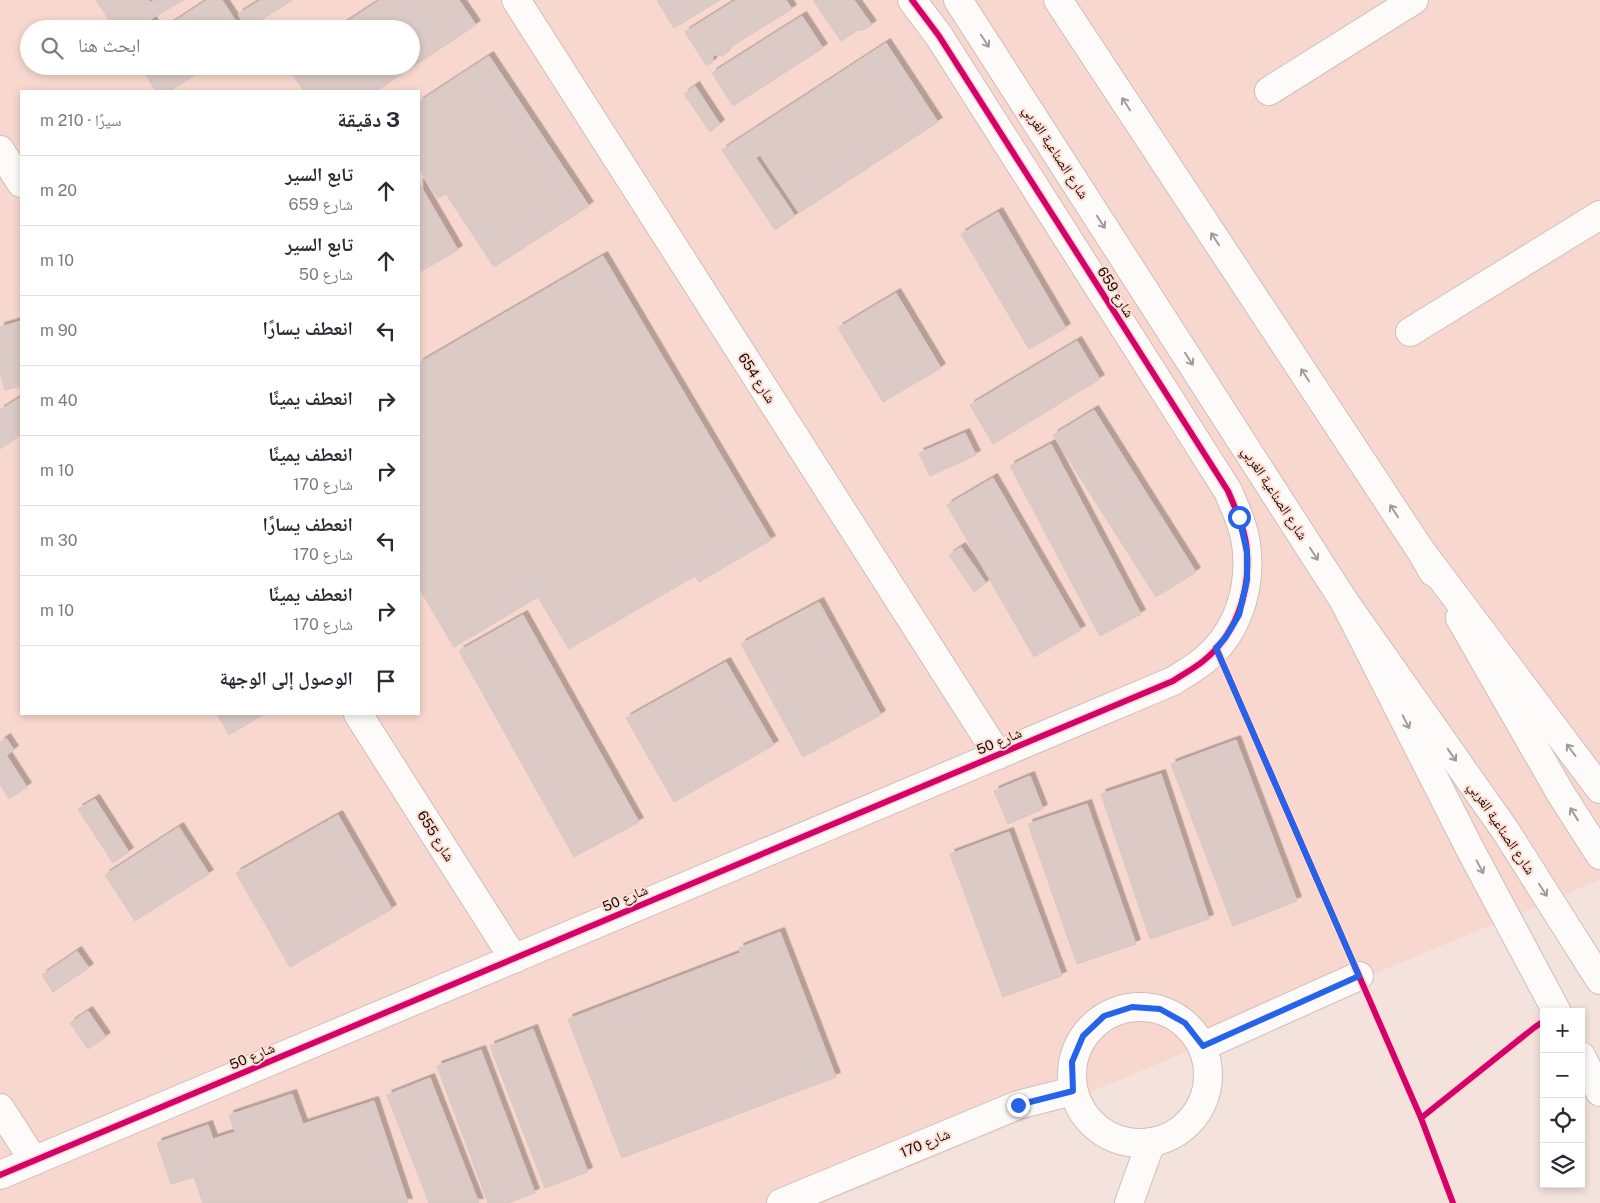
<!DOCTYPE html>
<html lang="ar">
<head>
<meta charset="utf-8">
<style>
  :root { --surface:#fff; --page:#f2f2f3; --text:#2b2b33; --muted:#7c7c81; --line:#e1e1e2 }
  body { margin:0; font-family:"Public Sans","Noto Naskh Arabic",sans-serif; background:var(--page); color:var(--text); direction:rtl }
  .controls { position:absolute; right:15px; bottom:15px; display:grid; overflow:hidden; border-radius:0px; box-shadow:0 2px 8px #0003 }
  .controls button { width:45px; height:45px; display:grid; place-items:center; padding:0; border:0; border-bottom:1px solid var(--line); background:var(--surface); color:var(--text); font:25px sans-serif }
  .stop { position:absolute; width:15px; height:15px; margin:-11px; border:4px solid #2563eb; border-radius:50%; background:#fff }
  .stop.end { background:#2563eb; border-color:#fff; box-shadow:0 1px 5px #0008 }
  .list { margin:0; padding:0; list-style:none }
  h2 { display:flex; justify-content:space-between; align-items:center; height:65px; margin:0; padding:0 20px; font-size:21px }
  h2 small { font-size:16px; font-weight:400; color:var(--muted) }
  .list li { display:grid; grid-template-columns:32px 1fr auto; gap:15px; align-items:center; box-sizing:border-box; height:70px; padding:0 20px; border-top:1px solid var(--line) }
  .list b { display:block; font-size:19px; white-space:nowrap }
  .list p { margin:0; font-size:16px; white-space:nowrap; color:var(--muted) }
  .list em { font-size:16px; font-style:normal; color:var(--muted) }
  .icon { flex:none; width:28px; height:28px; fill:none; stroke:currentColor; stroke-width:2; stroke-linecap:round; stroke-linejoin:round }
  .map { position:relative; flex:none; width:1600px; height:1203px; overflow:hidden; direction:ltr }
  .search { position:absolute; background:var(--surface); box-shadow:0 2px 8px #0003; left:20px; top:20px; width:400px; height:55px; display:flex; align-items:center; gap:12px; box-sizing:border-box; padding:0 18px; border-radius:28px; color:var(--muted); font-size:19px }
  .panel { position:absolute; background:var(--surface); box-shadow:0 2px 8px #0003; left:20px; top:90px; width:400px; height:625px; border-radius:0px; direction:rtl }
  .map>svg:first-child { display:block }
</style>
</head>
<body>
<div class="map">
<svg width="1600" height="1203" viewBox="0 0 1600 1203">
  <defs>
    <filter id="shadow"><feDropShadow dx="4.5" dy="-4.5" stdDeviation="0" flood-color="#0004"/></filter>
  </defs>
  <rect width="100%" height="100%" fill="#f4e2dc"/>
  <path fill="#f8d8ce" fill-rule="evenodd" d="M0 0H1600V880L824 1203H0ZM29 29H411V66H29ZM21 91H419V714H21Z"/>
  <g fill="#dbcac5" stroke="#d6c8c3" filter="url(#shadow)">
    <path d="M96 0H149L151 2 155 0H184L151 19 156 29H115Z"/>
    <path d="M207 0H222L241 29H163Z"/>
    <path d="M261 0H293L246 29 238 14Z"/>
    <path d="M380 0H459L476 25 376 91H304L287 66H411V29H336Z"/>
    <path d="M657 0H720L674 28Z"/>
    <path d="M736 0H786L792 9 729 48 723 56 713 55 712 63 706 65 685 32Z"/>
    <path d="M813 0H854L872 25 863 30H858L841 41Z"/>
    <path d="M802 16 823 48 733 106 712 73Z"/>
    <path d="M886 43 938 122 799 213 760 155 756 158 795 216 775 230 722 150Z"/>
    <path d="M489 56 589 206 494 267 446 194 438 198 419 169V102Z"/>
    <path d="M140 66H209L170 91H156Z"/>
    <path d="M695 86 720 124 710 132 684 94Z"/>
    <path d="M419 183 458 250 420 272 419 269Z"/>
    <path d="M998 212 1066 328 1029 349 961 234Z"/>
    <path d="M603 256 771 540 699 582 695 576 569 649 538 597 454 647 419 588V363Z"/>
    <path d="M896 293 941 368 883 402 838 328Z"/>
    <path d="M21 321V386L5 390 0 373V327Z"/>
    <path d="M1077 341 1100 379 993 444 970 405Z"/>
    <path d="M21 397V435L0 449V410Z"/>
    <path d="M1094 410 1196 572 1156 597 1053 435Z"/>
    <path d="M965 433 976 455 930 476 919 453Z"/>
    <path d="M1051 444 1141 614 1100 636 1010 466Z"/>
    <path d="M993 478 1081 630 1034 657 947 505Z"/>
    <path d="M961 547 986 583 974 592 949 555Z"/>
    <path d="M819 602 881 715 803 757 741 644Z"/>
    <path d="M523 615 639 822 574 857 459 651Z"/>
    <path d="M726 662 774 745 674 802 626 718Z"/>
    <path d="M217 714H264L229 735Z"/>
    <path d="M6 738 14 750 0 760V742Z"/>
    <path d="M1236 740 1297 901 1233 926 1171 764Z"/>
    <path d="M7 756 27 787 9 799 0 784V761Z"/>
    <path d="M1161 774 1209 919 1150 939 1101 794Z"/>
    <path d="M1030 776 1043 809 1008 824 994 791Z"/>
    <path d="M95 799 129 852 113 863 78 809Z"/>
    <path d="M1087 804 1136 944 1077 964 1028 824Z"/>
    <path d="M338 815 392 909 290 967 236 873Z"/>
    <path d="M179 827 209 874 135 921 105 875Z"/>
    <path d="M1009 832 1062 976 1003 997 950 854Z"/>
    <path d="M780 932 836 1077 622 1158 568 1019 740 953 739 948Z"/>
    <path d="M77 951 89 968 53 992 42 975Z"/>
    <path d="M88 1011 106 1037 88 1049 70 1023Z"/>
    <path d="M533 1029 588 1172 545 1188 490 1046Z"/>
    <path d="M481 1050 535 1193 508 1203H488L437 1066Z"/>
    <path d="M430 1078 479 1203H429L387 1095Z"/>
    <path d="M292 1094 303 1124 374 1101 408 1203H203L194 1177 171 1184 157 1143 208 1125 213 1139 235 1132 229 1115Z"/>
  </g>
  <g fill="none" stroke-linecap="round" stroke-linejoin="round">
    <defs>
      <g id="minor">
        <path d="M516 0 998 755"/>
        <path d="M1269 91 1414 0"/>
        <path d="M0 150 21 183"/>
        <path d="M1410 332 1600 215"/>
        <path d="M358 714 514 959"/>
        <circle cx="1140" cy="1075" r="68"/>
        <path d="M1203 1046 1359 976"/>
        <path d="M0 1108 34 1161"/>
        <path d="M0 1175 1173 681C1182 675 1193 669 1202 662 1235 636 1250 595 1247 553 1246 531 1236 510 1228 491L939 36 912 0"/>
        <path d="M781 1203 1018 1105 1073 1091"/>
        <path d="M1129 1203 1151 1142"/>
      </g>
      <g id="major">
        <path d="M958 0 1344 601 1505 830 1600 980"/>
        <path d="M1058 0 1421 551 1433 572"/>
        <path d="M1460 618 1561 794 1600 855"/>
      </g>
      <g id="highway">
        <path d="M1421 551 1600 789"/>
        <path d="M1344 601 1470 849 1557 1012"/>
        <path d="M1581 1056 1600 1092"/>
      </g>
    </defs>
    <use href="#minor" stroke="#cebfbb" stroke-width="30"/>
    <use href="#major" stroke="#cebfbb" stroke-width="30"/>
    <use href="#highway" stroke="#cebfbb" stroke-width="30"/>
    <use href="#minor" stroke="#fdfbfa" stroke-width="28"/>
    <use href="#major" stroke="#fdfbfa" stroke-width="28"/>
    <use href="#highway" stroke="#fdfbfa" stroke-width="28"/>
    <defs>
      <g id="cycleway">
        <path d="M1216 648 1421 1118"/>
        <path d="M0 1175 1173 681C1182 675 1193 669 1202 662 1235 636 1250 595 1247 553 1246 531 1236 510 1228 491L939 36 912 0"/>
        <path d="M1453 1203 1421 1118 1535 1027 1544 1021"/>
      </g>
    </defs>
    <use href="#cycleway" stroke="#ffdcd1" stroke-width="9"/>
    <use href="#cycleway" stroke="#d6006c" stroke-width="6"/>
  </g>
  <defs><path id="oneway-shaft" d="M-6 0H5M1.5-3L5.5 0L1.5 3" fill="none" stroke-width="1.6" stroke-linecap="round" stroke-linejoin="round" transform="scale(1.25)"/></defs>
  <g stroke="#a19b9a">
    <use href="#oneway-shaft" transform="translate(985 41) rotate(57)"/>
    <use href="#oneway-shaft" transform="translate(1126 104) rotate(-123)"/>
    <use href="#oneway-shaft" transform="translate(1101 222) rotate(57)"/>
    <use href="#oneway-shaft" transform="translate(1215 239) rotate(-123)"/>
    <use href="#oneway-shaft" transform="translate(1189 359) rotate(57)"/>
    <use href="#oneway-shaft" transform="translate(1305 375) rotate(-123)"/>
    <use href="#oneway-shaft" transform="translate(1394 511) rotate(-123)"/>
    <use href="#oneway-shaft" transform="translate(1314 554) rotate(57)"/>
    <use href="#oneway-shaft" transform="translate(1406 722) rotate(63)"/>
    <use href="#oneway-shaft" transform="translate(1571 750) rotate(-127)"/>
    <use href="#oneway-shaft" transform="translate(1452 755) rotate(55)"/>
    <use href="#oneway-shaft" transform="translate(1574 814) rotate(-122)"/>
    <use href="#oneway-shaft" transform="translate(1480 867) rotate(62)"/>
    <use href="#oneway-shaft" transform="translate(1543 890) rotate(57)"/>
  </g>
  <g fill="none" stroke-linecap="round" stroke-linejoin="round">
    <path stroke="#2563eb" stroke-width="6" d="M1018 1105 1073 1091 1072 1062 1083 1036 1104 1016 1132 1007 1160 1009 1185 1023 1203 1046 1359 976 1216 648 1225 638 1239 615 1247 580V552L1239 517"/>
  </g>
  <g text-anchor="middle" dominant-baseline="central" stroke-width="4" stroke-linejoin="round" paint-order="stroke">
    <g font-size="14" fill="#170c09" stroke="#ffdcd1">
      <text transform="translate(1056 152) rotate(57)">شارع الصناعية الغربي</text>
      <text transform="translate(1116 292) rotate(58)">شارع 659</text>
      <text transform="translate(757 378) rotate(57)">شارع 654</text>
      <text transform="translate(1275 493) rotate(57)">شارع الصناعية الغربي</text>
      <text transform="translate(999 741) rotate(-23)">شارع 50</text>
      <text transform="translate(1502 828) rotate(56)">شارع الصناعية الغربي</text>
      <text transform="translate(436 836) rotate(58)">شارع 655</text>
      <text transform="translate(625 898) rotate(-23)">شارع 50</text>
      <text transform="translate(252 1056) rotate(-23)">شارع 50</text>
      <text transform="translate(925 1143) rotate(-23)">شارع 170</text>
    </g>
  </g>
</svg>
<div class="controls">
<button>+</button>
<button>−</button>
<button><svg class="icon" aria-label="locate" viewBox="0 0 24 24"><circle cx="12" cy="12" r="6"/><path d="M12 2v4M12 18v4M2 12h4M18 12h4"/></svg></button>
<button><svg class="icon" aria-label="layers" viewBox="0 0 24 24"><path d="M12 4l9 5-9 5-9-5zM3 14l9 5 9-5"/></svg></button>
</div>
<div class="stop" style="left:1239px;top:517px"></div>
<div class="stop end" style="left:1018px;top:1105px"></div>
<div class="search"><svg class="icon" aria-label="search" viewBox="0 0 24 24"><circle cx="10" cy="10" r="6"/><path d="M15 15l6 6"/></svg>ابحث هنا</div>
<section class="panel">
<h2>3 دقيقة<small>سيرًا · 210 m</small></h2>
<ul class="list">
<li><svg class="icon" aria-label="ahead" viewBox="0 0 24 24"><path d="M12 20V5M6 11l6-6 6 6"/></svg><div><b>تابع السير</b><p>شارع 659</p></div><em>20 m</em></li>
<li><svg class="icon" aria-label="ahead" viewBox="0 0 24 24"><path d="M12 20V5M6 11l6-6 6 6"/></svg><div><b>تابع السير</b><p>شارع 50</p></div><em>10 m</em></li>
<li><svg class="icon" aria-label="left" viewBox="0 0 24 24"><path d="M17 20v-9H6M10 6l-5 5 5 5"/></svg><div><b>انعطف يسارًا</b></div><em>90 m</em></li>
<li><svg class="icon" aria-label="right" viewBox="0 0 24 24"><path d="M7 20v-9h11M14 6l5 5-5 5"/></svg><div><b>انعطف يمينًا</b></div><em>40 m</em></li>
<li><svg class="icon" aria-label="right" viewBox="0 0 24 24"><path d="M7 20v-9h11M14 6l5 5-5 5"/></svg><div><b>انعطف يمينًا</b><p>شارع 170</p></div><em>10 m</em></li>
<li><svg class="icon" aria-label="left" viewBox="0 0 24 24"><path d="M17 20v-9H6M10 6l-5 5 5 5"/></svg><div><b>انعطف يسارًا</b><p>شارع 170</p></div><em>30 m</em></li>
<li><svg class="icon" aria-label="right" viewBox="0 0 24 24"><path d="M7 20v-9h11M14 6l5 5-5 5"/></svg><div><b>انعطف يمينًا</b><p>شارع 170</p></div><em>10 m</em></li>
<li><svg class="icon" aria-label="arrive" viewBox="0 0 24 24"><path d="M6 21V4h12l-3 4 3 4H6"/></svg><div><b>الوصول إلى الوجهة</b></div></li>
</ul>
</section>
</div>
</body>
</html>
